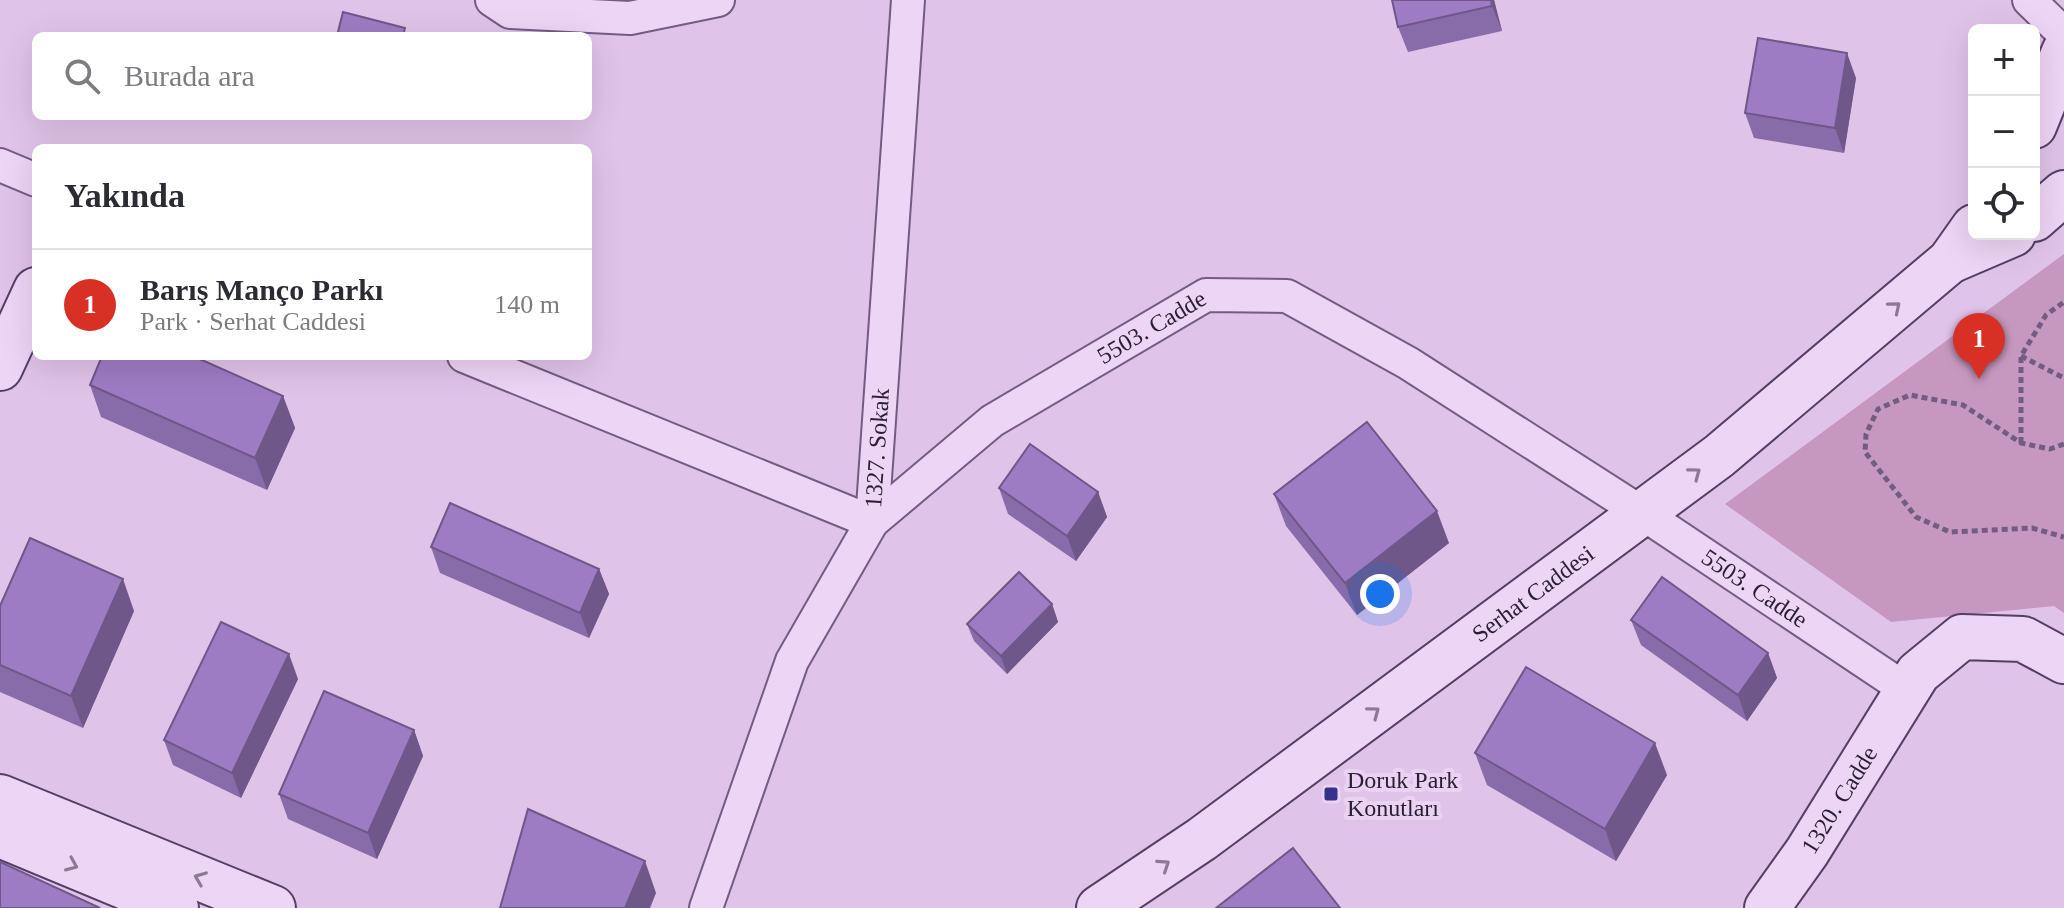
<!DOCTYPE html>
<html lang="tr">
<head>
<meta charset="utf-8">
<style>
  :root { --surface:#fff; --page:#f7f7f7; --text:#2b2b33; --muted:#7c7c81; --line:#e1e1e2; --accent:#d93025 }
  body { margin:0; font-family:"Times New Roman",serif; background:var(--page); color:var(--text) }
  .controls { position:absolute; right:24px; top:24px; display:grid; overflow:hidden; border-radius:12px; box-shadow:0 8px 32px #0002 }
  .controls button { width:72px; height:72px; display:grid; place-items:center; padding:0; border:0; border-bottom:2px solid var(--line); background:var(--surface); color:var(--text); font:40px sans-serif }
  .you { position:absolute; left:1380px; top:594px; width:28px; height:28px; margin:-20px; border:6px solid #fff; border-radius:50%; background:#1a73e8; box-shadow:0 0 0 12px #1a73e833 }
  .badge { display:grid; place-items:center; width:52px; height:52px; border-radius:50%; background:var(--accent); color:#fff; font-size:26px; font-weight:700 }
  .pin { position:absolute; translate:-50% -66px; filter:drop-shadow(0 2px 4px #0008) }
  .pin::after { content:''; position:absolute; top:42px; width:28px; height:24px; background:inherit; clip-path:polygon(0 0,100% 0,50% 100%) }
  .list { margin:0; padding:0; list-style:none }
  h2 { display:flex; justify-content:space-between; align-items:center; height:104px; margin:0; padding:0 32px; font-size:34px }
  h2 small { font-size:26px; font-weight:400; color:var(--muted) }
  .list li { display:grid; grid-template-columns:52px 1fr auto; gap:24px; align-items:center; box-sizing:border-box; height:112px; padding:0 32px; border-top:2px solid var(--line) }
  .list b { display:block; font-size:30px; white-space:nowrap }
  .list p { margin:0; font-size:26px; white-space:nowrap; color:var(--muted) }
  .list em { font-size:26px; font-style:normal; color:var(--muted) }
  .icon { flex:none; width:44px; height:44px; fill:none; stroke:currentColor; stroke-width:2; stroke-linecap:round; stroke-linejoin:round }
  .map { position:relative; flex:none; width:2064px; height:908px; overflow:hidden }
  .search { position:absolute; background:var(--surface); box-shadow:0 8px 32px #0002; left:32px; top:32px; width:560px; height:88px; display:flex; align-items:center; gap:20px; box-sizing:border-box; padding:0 28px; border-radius:12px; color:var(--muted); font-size:30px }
  .panel { position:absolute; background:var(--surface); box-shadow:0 8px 32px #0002; left:32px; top:144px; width:560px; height:216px; border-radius:12px }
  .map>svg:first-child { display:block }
</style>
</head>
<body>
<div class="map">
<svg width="2064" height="908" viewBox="0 0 2064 908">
  <rect width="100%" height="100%" fill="#e0c3e9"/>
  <path fill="#c698bf" d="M2064 254V613L2054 606 1891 622 1725 504Z"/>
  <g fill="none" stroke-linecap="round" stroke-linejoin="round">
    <defs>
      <g id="street">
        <path d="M492 0 510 12 630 18 718 0"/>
        <path d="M2029 0 2064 34"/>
        <path d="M0 165 36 180"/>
        <path d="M464 356 872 522"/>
        <path id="s1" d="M872 522 992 421 1206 295 1287 296 1408 363 1642 513 1907 690"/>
        <path id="s2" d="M706 908 792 661 872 522 908 0"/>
      </g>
      <g id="secondary">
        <path d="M2034 126 2064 52"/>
        <path d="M2034 219 2064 193"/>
        <path d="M1950 261 2013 234"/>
        <path d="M0 368 36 290"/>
        <path d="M0 797 273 908"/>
        <path d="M0 835 176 908"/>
        <path id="s3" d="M1099 908 1202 839 1719 456 1950 261 1974 227"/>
        <path id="s4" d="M1767 908 1807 852 1918 673 1962 637 2023 639 2064 661"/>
      </g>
    </defs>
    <use href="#street" stroke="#725c82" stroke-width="36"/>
    <use href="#secondary" stroke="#533f64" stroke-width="48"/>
    <g stroke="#725c82" stroke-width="5" stroke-dasharray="6 4" stroke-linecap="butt">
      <path d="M2021 356 2064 378"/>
      <path d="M2021 443V356L2046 315 2064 302"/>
      <path d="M2064 444 2050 449 2021 443 1963 405 1910 395 1878 409 1866 434 1865 452 1916 517 1950 532 2032 528 2064 537"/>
    </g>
    <use href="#street" stroke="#edd5f5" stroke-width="32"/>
    <use href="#secondary" stroke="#edd5f5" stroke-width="44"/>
  </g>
  <g fill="#886ba9">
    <path d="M1392 0H1494L1502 31 1408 52 1398 27Z"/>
    <path d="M1856 78 1844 153 1754 138 1745 113Z"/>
    <path d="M90 385 283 396 295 428 267 490 101 417Z"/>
    <path d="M999 488 1098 492 1107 517 1076 561 1008 514Z"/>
    <path d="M1274 494 1449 543 1357 615 1286 526Z"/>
    <path d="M431 547 599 569 609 594 589 638 440 573Z"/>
    <path d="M1052 604 1058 622 1007 674 974 641 967 624Z"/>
    <path d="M0 606 134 611 83 728 0 692Z"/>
    <path d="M1631 620 1768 653 1777 678 1747 721 1641 645Z"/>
    <path d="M298 679 241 798 173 765 164 740Z"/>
    <path d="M414 730 423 756 377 859 288 819 279 794Z"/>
    <path d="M1475 753 1667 775 1616 861 1487 785Z"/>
  </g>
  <g fill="#6f5789">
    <path d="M1491 0H1494L1502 31 1492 6Z"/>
    <path d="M1847 53 1856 78 1844 153 1835 128Z"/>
    <path d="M283 396 295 428 267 490 255 458Z"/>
    <path d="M1098 492 1107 517 1076 561 1067 536Z"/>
    <path d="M1437 511 1449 543 1357 615 1345 583Z"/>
    <path d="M599 569 609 594 589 638 580 613Z"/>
    <path d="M123 579 134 611 83 728 71 696Z"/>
    <path d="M1052 604 1058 622 1007 674 1001 656Z"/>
    <path d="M1768 653 1777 678 1747 721 1738 695Z"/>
    <path d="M289 654 298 679 241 798 232 773Z"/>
    <path d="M414 730 423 756 377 859 368 833Z"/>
    <path d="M1655 743 1667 775 1616 861 1605 829Z"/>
    <path d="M645 861 656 893 650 908H625Z"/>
  </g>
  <g fill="#9e7cc4" stroke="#6f5789" stroke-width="2">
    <path d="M1392 0H1491L1492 6 1398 27Z"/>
    <path d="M343 12 405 28 403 36H337Z"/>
    <path d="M1758 38 1847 53 1835 128 1745 113Z"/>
    <path d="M102 356H193L283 396 255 458 90 385Z"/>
    <path d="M1367 422 1437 511 1345 583 1274 494Z"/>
    <path d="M1030 444 1098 492 1067 536 999 488Z"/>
    <path d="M450 503 599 569 580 613 431 547Z"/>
    <path d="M30 538 123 579 71 696 0 665V606Z"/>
    <path d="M1019 572 1052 604 1001 656 967 624Z"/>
    <path d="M1662 577 1768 653 1738 695 1631 620Z"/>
    <path d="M221 622 289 654 232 773 164 740Z"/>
    <path d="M1526 667 1655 743 1605 829 1475 753Z"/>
    <path d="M324 691 414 730 368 833 279 794Z"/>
    <path d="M528 809 645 861 625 908H500Z"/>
    <path d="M1293 848 1340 908H1216Z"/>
    <path d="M0 862 100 908H0Z"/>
  </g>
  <defs><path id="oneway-chevron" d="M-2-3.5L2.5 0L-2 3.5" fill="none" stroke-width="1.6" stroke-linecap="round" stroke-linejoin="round" transform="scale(2)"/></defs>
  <g stroke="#8c7a94">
    <use href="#oneway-chevron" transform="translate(1895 307) rotate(-40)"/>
    <use href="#oneway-chevron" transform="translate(1695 473) rotate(-37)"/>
    <use href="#oneway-chevron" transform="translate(1374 712) rotate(-37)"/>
    <use href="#oneway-chevron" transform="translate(72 865) rotate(23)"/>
    <use href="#oneway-chevron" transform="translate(1164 865) rotate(-34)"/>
    <use href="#oneway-chevron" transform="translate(200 878) rotate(-158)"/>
  </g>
  <rect fill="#35318b" stroke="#ead2f2" stroke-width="3" x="1323" y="786" width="16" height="16" rx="4"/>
  <g text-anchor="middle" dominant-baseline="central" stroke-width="8" stroke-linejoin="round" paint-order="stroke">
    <g font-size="24" fill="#2a1e33" stroke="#ead2f2">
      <text stroke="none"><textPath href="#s1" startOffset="342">5503. Cadde</textPath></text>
      <text stroke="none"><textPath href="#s2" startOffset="496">1327. Sokak</textPath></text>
      <text stroke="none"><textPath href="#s1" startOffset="1038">5503. Cadde</textPath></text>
      <text stroke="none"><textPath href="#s3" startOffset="536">Serhat Caddesi</textPath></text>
      <text stroke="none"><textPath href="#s4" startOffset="130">1320. Cadde</textPath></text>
    </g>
    <g font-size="24" fill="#2a1e33" stroke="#ead2f2" text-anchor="start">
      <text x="1347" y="780">Doruk Park<tspan x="1347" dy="28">Konutları</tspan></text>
    </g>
  </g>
</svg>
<div class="controls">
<button>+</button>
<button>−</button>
<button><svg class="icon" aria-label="locate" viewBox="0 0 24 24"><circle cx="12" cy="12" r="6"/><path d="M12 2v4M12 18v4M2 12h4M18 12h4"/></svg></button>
</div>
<div class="you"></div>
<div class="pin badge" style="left:1979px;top:379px">1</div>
<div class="search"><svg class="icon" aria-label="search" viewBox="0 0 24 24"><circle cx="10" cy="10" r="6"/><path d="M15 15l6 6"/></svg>Burada ara</div>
<section class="panel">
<h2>Yakında<small></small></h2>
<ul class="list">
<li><span class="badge">1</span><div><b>Barış Manço Parkı</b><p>Park · Serhat Caddesi</p></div><em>140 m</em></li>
</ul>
</section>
</div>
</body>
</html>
